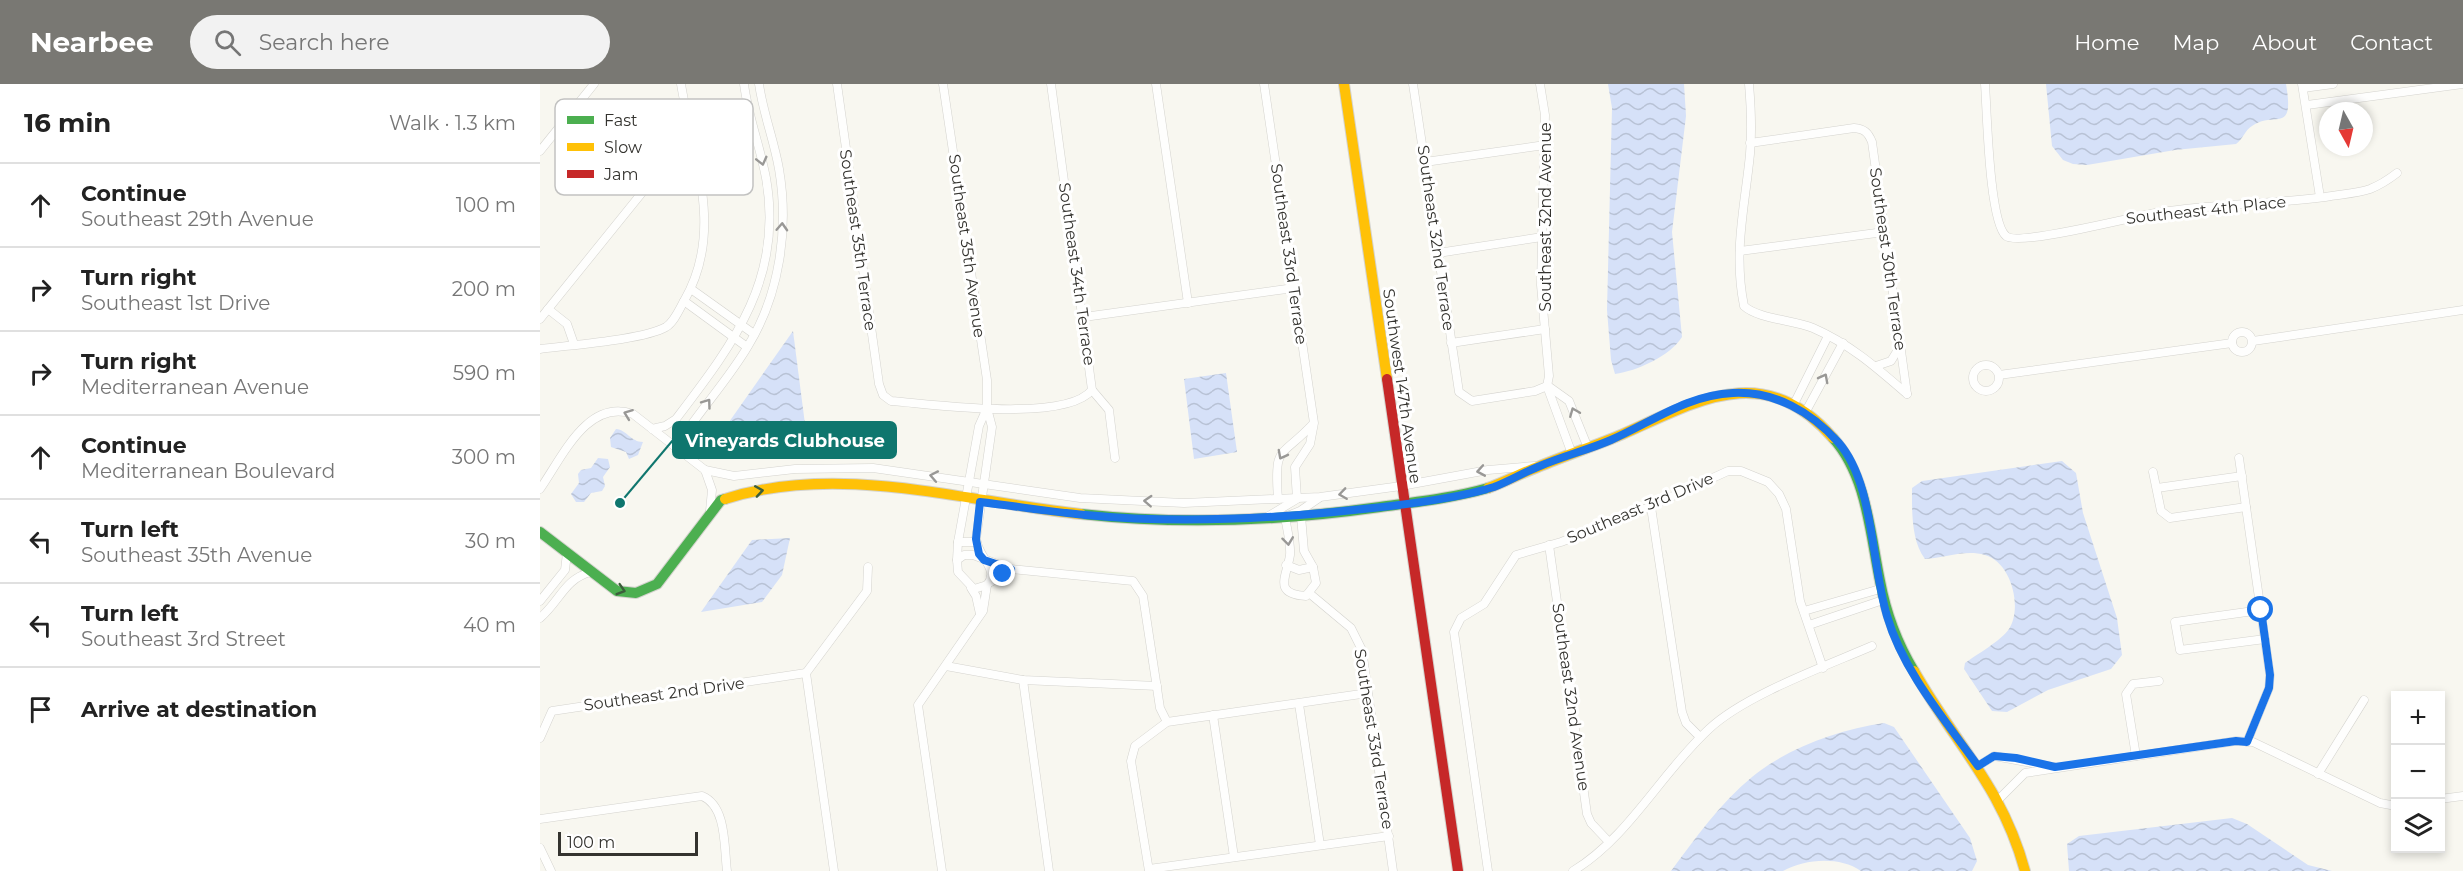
<!DOCTYPE html>
<html lang="en">
<head>
<meta charset="utf-8">
<style>
  :root { --surface:#fff; --page:#f2f2f2; --text:#222; --muted:#767676; --line:#e0e0e0; --accent:#797873 }
  body { margin:0; font-family:Montserrat,sans-serif; background:var(--page); color:var(--text) }
  .controls { position:absolute; right:18px; bottom:18px; display:grid; overflow:hidden; border-radius:0px; box-shadow:0 3px 9px #0003 }
  .controls button { width:54px; height:54px; display:grid; place-items:center; padding:0; border:0; border-bottom:2px solid var(--line); background:var(--surface); color:var(--text); font:30px sans-serif }
  .compass { position:absolute; left:1779px; top:18px; width:54px; height:54px; border-radius:50%; background:var(--surface); box-shadow:0 3px 9px #0003; rotate:172deg }
  .scale { position:absolute; left:18px; bottom:15px; width:140px; box-sizing:border-box; padding-left:6px; border:3px solid #34332f; border-top:0; font-size:16px; line-height:21px; white-space:nowrap; color:#34332f; -webkit-text-stroke:4px #fff; paint-order:stroke }
  .stop { position:absolute; width:18px; height:18px; margin:-14px; border:4px solid #1a73e8; border-radius:50%; background:#fff }
  .stop.end { background:#1a73e8; border-color:#fff; box-shadow:0 2px 6px #0008 }
  .list { margin:0; padding:0; list-style:none }
  h2 { display:flex; justify-content:space-between; align-items:center; height:78px; margin:0; padding:0 24px; font-size:26px }
  h2 small { font-size:20px; font-weight:400; color:var(--muted) }
  .list li { display:grid; grid-template-columns:39px 1fr auto; gap:18px; align-items:center; box-sizing:border-box; height:84px; padding:0 24px; border-top:2px solid var(--line) }
  .list b { display:block; font-size:22px; white-space:nowrap }
  .list p { margin:0; font-size:20px; white-space:nowrap; color:var(--muted) }
  .list em { font-size:20px; font-style:normal; color:var(--muted) }
  .icon { flex:none; width:33px; height:33px; fill:none; stroke:currentColor; stroke-width:2; stroke-linecap:round; stroke-linejoin:round }
  .map { position:relative; flex:none; width:1923px; height:787px; overflow:hidden }
  header { display:flex; align-items:center; gap:36px; box-sizing:border-box; height:84px; padding:0 30px; background:var(--accent); color:#fff }
  header strong { font-size:28px }
  nav { display:flex; gap:33px; margin-inline-start:auto; font-size:21px }
  .search { width:420px; height:54px; background:var(--page); display:flex; align-items:center; gap:15px; box-sizing:border-box; padding:0 21px; border-radius:33px; color:var(--muted); font-size:22px }
  main { display:flex }
  aside { flex:1; background:var(--surface) }
  .map>svg:first-child { display:block }
</style>
</head>
<body>
<header>
<strong>Nearbee</strong>
<div class="search"><svg class="icon" aria-label="search" viewBox="0 0 24 24"><circle cx="10" cy="10" r="6"/><path d="M15 15l6 6"/></svg>Search here</div>
<nav><a>Home</a><a>Map</a><a>About</a><a>Contact</a></nav>
</header>
<main>
<aside>
<h2>16 min<small>Walk · 1.3 km</small></h2>
<ul class="list">
<li><svg class="icon" aria-label="ahead" viewBox="0 0 24 24"><path d="M12 20V5M6 11l6-6 6 6"/></svg><div><b>Continue</b><p>Southeast 29th Avenue</p></div><em>100 m</em></li>
<li><svg class="icon" aria-label="right" viewBox="0 0 24 24"><path d="M7 20v-9h11M14 6l5 5-5 5"/></svg><div><b>Turn right</b><p>Southeast 1st Drive</p></div><em>200 m</em></li>
<li><svg class="icon" aria-label="right" viewBox="0 0 24 24"><path d="M7 20v-9h11M14 6l5 5-5 5"/></svg><div><b>Turn right</b><p>Mediterranean Avenue</p></div><em>590 m</em></li>
<li><svg class="icon" aria-label="ahead" viewBox="0 0 24 24"><path d="M12 20V5M6 11l6-6 6 6"/></svg><div><b>Continue</b><p>Mediterranean Boulevard</p></div><em>300 m</em></li>
<li><svg class="icon" aria-label="left" viewBox="0 0 24 24"><path d="M17 20v-9H6M10 6l-5 5 5 5"/></svg><div><b>Turn left</b><p>Southeast 35th Avenue</p></div><em>30 m</em></li>
<li><svg class="icon" aria-label="left" viewBox="0 0 24 24"><path d="M17 20v-9H6M10 6l-5 5 5 5"/></svg><div><b>Turn left</b><p>Southeast 3rd Street</p></div><em>40 m</em></li>
<li><svg class="icon" aria-label="arrive" viewBox="0 0 24 24"><path d="M6 21V4h12l-3 4 3 4H6"/></svg><div><b>Arrive at destination</b></div></li>
</ul>
</aside>
<div class="map">
<svg width="1923" height="787" viewBox="0 0 1923 787">
  <defs>
    <pattern id="water-waves" width="16" height="10" patternUnits="userSpaceOnUse" patternTransform="scale(1.5)"><rect width="16" height="10" fill="#d6e1f8"/><path d="M0 5q4-4 8 0t8 0" fill="none" stroke="#b8c2d5"/></pattern>
  </defs>
  <rect width="100%" height="100%" fill="#f8f7f0"/>
  <g fill="url(#water-waves)">
    <path d="M1068 0H1144L1146 32 1132 148 1142 253C1130 272 1097 287 1075 290L1071 276 1067 226 1072 24Z"/>
    <path d="M1506 0H1746C1755 52 1734 26 1712 42 1705 46 1703 55 1696 60L1635 66 1547 81 1533 80 1523 76 1512 62Z"/>
    <path d="M253 247 266 348 193 357 182 348Z"/>
    <path d="M686 289 697 368 654 375 644 295Z"/>
    <path d="M76 345C87 346 91 358 103 358L98 371 89 375 86 368 71 363 70 354Z"/>
    <path d="M58 374 68 375 70 383 63 393 65 402 62 407 51 409 44 418H36L31 410 39 399 38 390 41 386 51 384Z"/>
    <path d="M1522 377 1536 389 1543 429 1577 534 1582 571 1571 585 1508 606 1467 628 1452 627 1424 585 1425 579C1436 571 1462 556 1469 545 1483 523 1471 478 1445 471 1425 465 1405 474 1385 475 1371 457 1372 426 1372 404L1382 397Z"/>
    <path d="M250 454 242 491 222 518 161 528 212 456Z"/>
    <path d="M1344 639 1354 643 1430 754 1437 777 1432 787H1321C1299 772 1265 775 1243 787H1131C1155 755 1180 719 1212 693 1249 663 1298 646 1344 639Z"/>
    <path d="M1692 734 1707 740 1768 781 1792 787H1529L1527 760 1539 752Z"/>
  </g>
  <g fill="none" stroke-linecap="round" stroke-linejoin="round">
    <defs>
      <g id="street">
        <path d="M297 0 339 300 343 311 351 317C393 320 525 339 552 306"/>
        <path d="M403 0 447 296V324L452 343 436 455C439 475 460 485 447 501L434 505 418 488 417 476 424 471H433L471 485 593 497 603 512 620 624 627 638"/>
        <path d="M511 0 552 306 569 326 575 374"/>
        <path d="M616 0 648 219"/>
        <path d="M724 0 774 339 770 360 755 383 757 415 727 433"/>
        <path d="M873 0 919 308 932 317 995 307 1007 302"/>
        <path d="M1000 0 1005 31 1001 201 1009 292 1007 302 1032 370"/>
        <path d="M1209 0C1211 23 1212 46 1210 70 1205 122 1193 168 1204 222 1218 235 1254 236 1273 244 1310 260 1337 284 1367 310"/>
        <path d="M1445 0C1447 26 1449 138 1466 152 1478 163 1598 131 1621 128 1676 120 1731 120 1785 113 1799 110 1816 110 1830 105 1840 101 1848 96 1857 89"/>
        <path d="M1762 0 1780 113"/>
        <path d="M1763 4 1793 0"/>
        <path d="M1767 21 1923 0"/>
        <path d="M1210 59 1314 44C1324 45 1328 48 1332 58L1367 310"/>
        <path d="M0 67 54 0"/>
        <path d="M885 78 1005 61"/>
        <path d="M1200 167 1344 148"/>
        <path d="M898 169 1002 153"/>
        <path d="M151 205 214 250"/>
        <path d="M144 217 207 263"/>
        <path d="M8 225 27 240 34 260"/>
        <path d="M544 233 754 204"/>
        <path d="M0 235 130 74 153 63"/>
        <circle cx="1702" cy="258" r="10"/>
        <path d="M1713 257 1923 226"/>
        <path d="M911 259 1005 245"/>
        <path d="M0 265C29 261 103 256 126 243 134 238 139 226 144 217 185 147 153 73 141 0"/>
        <circle cx="1446" cy="294" r="13"/>
        <path d="M1336 282 1351 277 1359 264"/>
        <path d="M1459 291 1692 259"/>
        <path d="M1008 302 1029 317 1048 364"/>
        <path d="M1253 322 1288 252"/>
        <path d="M1265 329 1303 259"/>
        <path d="M112 345 125 342 136 335C193 260 244 195 226 94 220 62 208 32 204 0"/>
        <path d="M145 370 144 356 149 344C168 317 191 291 208 262 240 210 249 144 239 85 234 56 223 29 219 0"/>
        <path d="M1699 374 1730 591 1729 604 1707 658"/>
        <path d="M165 386 194 392 255 385 333 384 540 414 644 419 780 413 861 402 948 386 994 382"/>
        <path d="M1613 388 1621 427 1630 434 1706 423"/>
        <path d="M1617 404 1702 392"/>
        <path d="M0 405C22 374 47 314 93 330L165 386 172 406 170 427"/>
        <path d="M738 415C734 360 740 375 773 340"/>
        <path d="M1111 423 1142 628 1146 639 1160 653"/>
        <path d="M761 432 764 467 773 483 776 499 766 512C732 510 747 492 750 471 751 460 747 445 745 433L760 427 779 414"/>
        <path d="M418 458H437"/>
        <path d="M1009 461 1047 730 1051 739 1069 758"/>
        <path d="M417 476 418 458 439 342 447 324"/>
        <path d="M746 481 759 486 773 483"/>
        <path d="M451 498 471 485"/>
        <path d="M431 504 436 512 440 530"/>
        <path d="M769 509 811 544 822 566 853 787"/>
        <path d="M0 517 25 486 27 469"/>
        <path d="M1721 526 1635 538 1640 566 1725 555"/>
        <path d="M1264 527 1340 505"/>
        <path d="M0 534C21 516 24 495 51 488"/>
        <path d="M1269 541 1343 516"/>
        <path d="M406 582 483 596 617 602"/>
        <path d="M483 596 509 787"/>
        <path d="M759 620 780 761"/>
        <path d="M673 631 694 773"/>
        <path d="M0 654 12 627 266 589"/>
        <path d="M1596 672 1586 610 1593 600 1619 597"/>
        <path d="M1438 682 1454 672 1514 683"/>
        <path d="M1778 690 1824 616"/>
        <path d="M1460 714 1485 689 1696 657 1713 658 1840 719 1856 722"/>
        <path d="M1900 715 1923 712"/>
        <path d="M0 735 162 712C187 722 184 764 187 787"/>
        <path d="M0 764 11 787"/>
        <path d="M609 785 849 752"/>
        <path d="M294 787 266 589 327 507 328 483"/>
        <path d="M402 787 378 621 443 527 447 501"/>
        <path d="M609 787 591 677 595 662 627 638 828 609"/>
        <path d="M948 787 914 548 921 534 944 520 976 471 1021 458 1089 432 1188 387H1201L1228 398 1239 410 1246 425 1260 517 1283 584"/>
        <path d="M1033 787C1089 753 1121 689 1169 645 1205 611 1286 582 1332 562"/>
      </g>
      <g id="fast">
        <path d="M1293 354C1327 392 1330 449 1340 497 1346 529 1357 559 1374 587"/>
        <path d="M541 430C640 441 741 437 840 423 876 418 913 414 948 404"/>
        <path d="M0 448 77 507 96 509 117 500 181 416 185 415"/>
      </g>
      <g id="slow">
        <path d="M804 0 847 295"/>
        <path d="M948 404C965 398 981 389 998 383 1026 371 1055 362 1083 350 1159 316 1225 276 1293 354"/>
        <path d="M185 415C300 378 425 418 541 430"/>
        <path d="M1374 587C1415 660 1462 702 1485 787"/>
      </g>
      <path id="jam" d="M847 295 918 787"/>
    </defs>
    <use href="#street" stroke="#d4d3ce" stroke-width="9"/>
    <use href="#fast" stroke="#d4d3ce" stroke-width="12"/>
    <use href="#slow" stroke="#d4d3ce" stroke-width="12"/>
    <use href="#jam" stroke="#d4d3ce" stroke-width="12"/>
    <use href="#street" stroke="#fefefd" stroke-width="8"/>
    <use href="#fast" stroke="#4caf50" stroke-width="10"/>
    <use href="#slow" stroke="#ffc107" stroke-width="10"/>
    <use href="#jam" stroke="#c62828" stroke-width="10"/>
  </g>
  <defs><path id="oneway-chevron" d="M-2-3.5L2.5 0L-2 3.5" fill="none" stroke-width="1.6" stroke-linecap="round" stroke-linejoin="round" transform="scale(1.5)"/></defs>
  <g stroke="#999896">
    <use href="#oneway-chevron" transform="translate(222 77) rotate(76)"/>
    <use href="#oneway-chevron" transform="translate(242 143) rotate(-87)"/>
    <use href="#oneway-chevron" transform="translate(1284 294) rotate(-62)"/>
    <use href="#oneway-chevron" transform="translate(167 319) rotate(-54)"/>
    <use href="#oneway-chevron" transform="translate(1034 328) rotate(-112)"/>
    <use href="#oneway-chevron" transform="translate(88 330) rotate(-159)"/>
    <use href="#oneway-chevron" transform="translate(742 371) rotate(118)"/>
    <use href="#oneway-chevron" transform="translate(941 387) rotate(170)"/>
    <use href="#oneway-chevron" transform="translate(394 392) rotate(-169)"/>
    <use href="#oneway-chevron" transform="translate(803 410) rotate(172)"/>
    <use href="#oneway-chevron" transform="translate(608 417) rotate(-177)"/>
    <use href="#oneway-chevron" transform="translate(748 457) rotate(83)"/>
  </g>
  <g stroke="#3c5e3b">
    <use href="#oneway-chevron" transform="translate(219 407) rotate(-9)"/>
    <use href="#oneway-chevron" transform="translate(81 506) rotate(17)"/>
  </g>
  <g fill="none" stroke-linecap="round" stroke-linejoin="round">
    <path stroke="#1a73e8" stroke-width="8" d="M463 490 471 485 444 476 439 470 436 455 440 418C475 422 511 428 546 431 638 440 732 435 823 425 863 421 916 415 954 403 970 397 984 388 1000 382 1023 372 1048 366 1071 356 1112 338 1147 311 1193 309 1235 307 1271 328 1298 358 1334 398 1331 479 1347 532 1363 587 1405 636 1438 682L1454 672 1476 674 1515 683 1696 657 1707 658 1729 604 1730 591 1721 526"/>
  </g>
  <g text-anchor="middle" dominant-baseline="central" stroke-width="6" stroke-linejoin="round" paint-order="stroke">
    <g font-size="16" fill="#34332f" stroke="#fff">
      <text transform="translate(1666 126) rotate(-6)">Southeast 4th Place</text>
      <text transform="translate(1005 133) rotate(-90)">Southeast 32nd Avenue</text>
      <text transform="translate(896 154) rotate(82)">Southeast 32nd Terrace</text>
      <text transform="translate(318 156) rotate(82)">Southeast 35th Terrace</text>
      <text transform="translate(427 162) rotate(82)">Southeast 35th Avenue</text>
      <text transform="translate(749 170) rotate(82)">Southeast 33rd Terrace</text>
      <text transform="translate(1348 175) rotate(82)">Southeast 30th Terrace</text>
      <text transform="translate(537 190) rotate(82)">Southeast 34th Terrace</text>
      <text transform="translate(862 302) rotate(82)">Southwest 147th Avenue</text>
      <text transform="translate(1100 424) rotate(-23)">Southeast 3rd Drive</text>
      <text transform="translate(124 610) rotate(-8)">Southeast 2nd Drive</text>
      <text transform="translate(1031 613) rotate(82)">Southeast 32nd Avenue</text>
      <text transform="translate(834 655) rotate(81)">Southeast 33rd Terrace</text>
    </g>
  </g>
  <rect x="15" y="15" width="198" height="96" rx="9" fill="#fff" stroke="#c2c2c1" stroke-width="1.5"/>
  <rect x="27" y="32" width="27" height="8" fill="#4caf50"/>
  <rect x="27" y="59" width="27" height="8" fill="#ffc107"/>
  <rect x="27" y="86" width="27" height="8" fill="#c62828"/>
  <g font-size="16" fill="#34332f">
    <text x="64" y="42">Fast</text>
    <text x="64" y="69">Slow</text>
    <text x="64" y="96">Jam</text>
  </g>
  <path fill="none" stroke="#0f766e" stroke-width="2" d="M80 419L133 356"/>
  <circle fill="#0f766e" stroke="#fff" stroke-width="2" cx="80" cy="419" r="6"/>
  <rect fill="#0f766e" stroke="#0f766e" stroke-width="2" x="133" y="338" width="223" height="36" rx="6"/>
  <g font-size="18" text-anchor="middle" font-weight="bold" fill="#fff">
    <text x="245" y="363">Vineyards Clubhouse</text>
  </g>
</svg>
<div class="controls">
<button>+</button>
<button>−</button>
<button><svg class="icon" aria-label="layers" viewBox="0 0 24 24"><path d="M12 4l9 5-9 5-9-5zM3 14l9 5 9-5"/></svg></button>
</div>
<svg class="compass" viewBox="-18 -18 36 36"><path d="M0-13l5 13h-10z" fill="#e53935"/><path d="M0 13l5-13h-10z" fill="#767676"/></svg>
<div class="scale">100 m</div>
<div class="stop" style="left:1721px;top:526px"></div>
<div class="stop end" style="left:463px;top:490px"></div>
</div>
</main>
</body>
</html>
